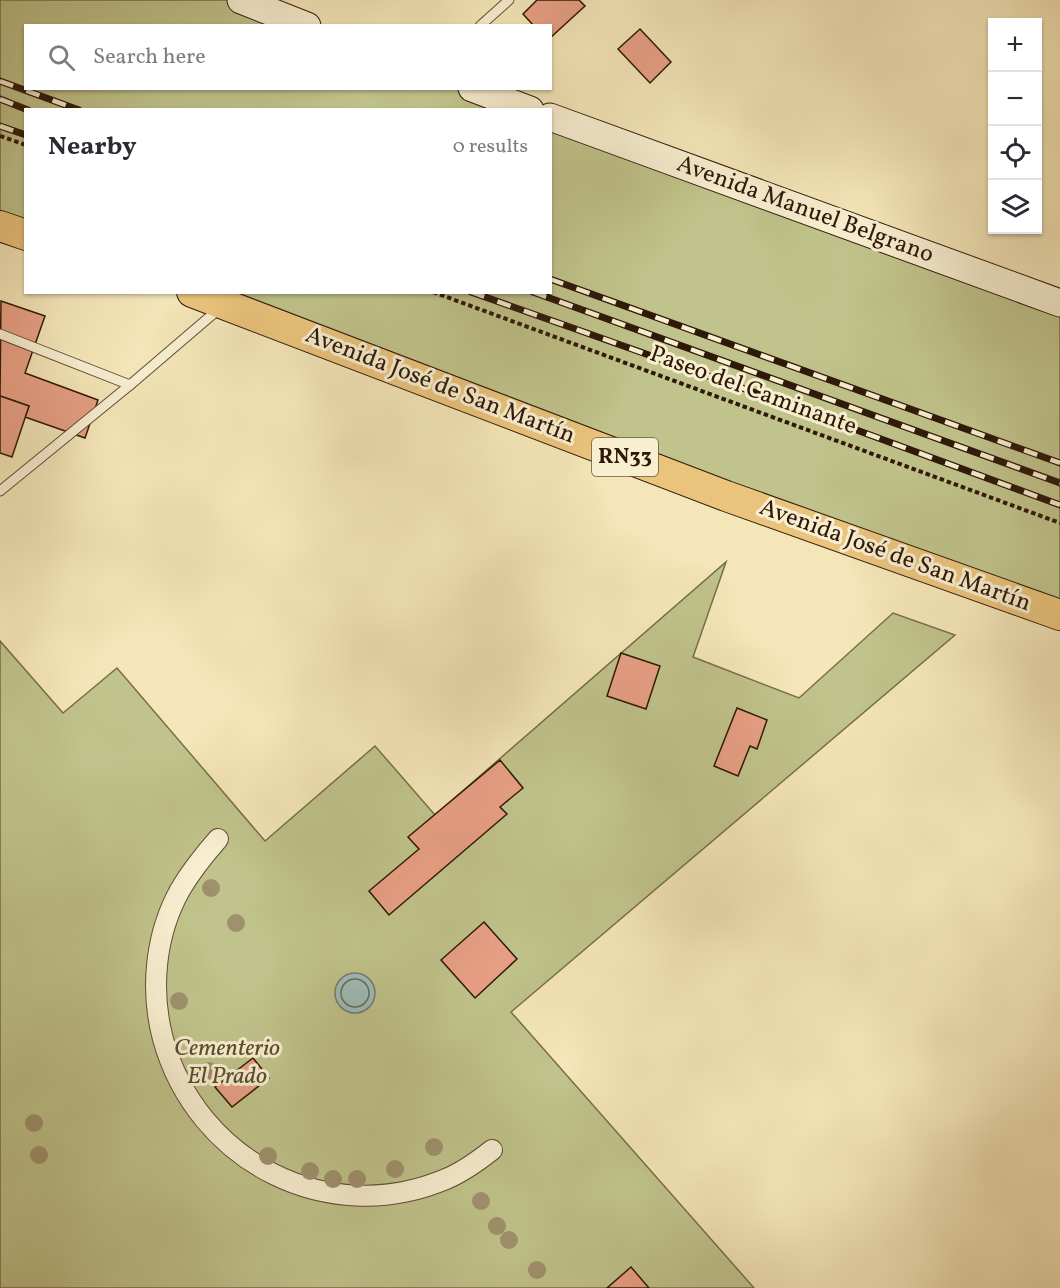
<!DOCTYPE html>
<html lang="en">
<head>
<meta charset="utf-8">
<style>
  :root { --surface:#fff; --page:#f2f2f3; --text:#2b2b33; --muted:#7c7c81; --line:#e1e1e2 }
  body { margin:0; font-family:Vollkorn,serif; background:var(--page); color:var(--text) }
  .controls { position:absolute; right:18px; top:18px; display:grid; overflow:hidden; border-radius:0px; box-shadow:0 2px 4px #0004 }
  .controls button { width:54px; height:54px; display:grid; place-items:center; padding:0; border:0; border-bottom:2px solid var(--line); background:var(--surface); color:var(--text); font:30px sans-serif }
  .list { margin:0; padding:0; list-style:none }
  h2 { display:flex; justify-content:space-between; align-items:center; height:78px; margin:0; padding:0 24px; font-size:26px }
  h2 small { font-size:20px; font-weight:400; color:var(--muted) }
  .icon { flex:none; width:33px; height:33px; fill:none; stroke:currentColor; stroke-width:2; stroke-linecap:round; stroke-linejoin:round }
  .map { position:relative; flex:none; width:1060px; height:1288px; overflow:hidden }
  .search { position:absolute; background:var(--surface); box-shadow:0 2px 4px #0004; left:24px; top:24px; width:528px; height:66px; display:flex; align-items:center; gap:15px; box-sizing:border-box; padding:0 21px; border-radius:0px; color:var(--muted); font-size:22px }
  .panel { position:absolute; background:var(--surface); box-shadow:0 2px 4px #0004; left:24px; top:108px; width:528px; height:186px; border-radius:0px }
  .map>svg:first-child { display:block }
</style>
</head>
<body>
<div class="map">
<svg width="1060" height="1288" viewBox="0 0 1060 1288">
  <rect width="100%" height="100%" fill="#f4e6b8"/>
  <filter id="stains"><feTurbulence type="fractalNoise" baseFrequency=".00333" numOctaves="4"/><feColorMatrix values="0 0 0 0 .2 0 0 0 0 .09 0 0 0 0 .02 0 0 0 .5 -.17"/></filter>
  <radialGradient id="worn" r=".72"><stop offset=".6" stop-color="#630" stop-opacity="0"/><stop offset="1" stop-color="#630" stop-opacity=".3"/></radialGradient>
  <g fill="#c0c38b" stroke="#776e4a" stroke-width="1.5">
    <path d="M0 0H241L307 25 26 26V88H472L530 109 26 110 25 235 0 226Z"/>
    <path d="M551 117 1060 303V615L192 293 550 292Z"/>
    <path d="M726 562 693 657 799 698 893 613 955 635 511 1012 754 1288H0V641L63 713 117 668 265 841 375 746 435 815Z"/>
  </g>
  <circle fill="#9fbdb9" stroke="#727b72" stroke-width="1.5" cx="355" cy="993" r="20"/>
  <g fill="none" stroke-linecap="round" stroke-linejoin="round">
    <circle stroke="#666a60" stroke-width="1.5" cx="355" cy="993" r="14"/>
  </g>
  <g fill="#e8a085" stroke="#2e1808" stroke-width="1.5">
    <path d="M537 0H579L585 6 550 38V26H534L523 14Z"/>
    <path d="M640 29 671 62 650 83 618 49Z"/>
    <path d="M1 301 45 316 25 373 98 400 85 438 25 417 29 406 0 396Z"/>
    <path d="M0 396 29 406 12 457 0 453Z"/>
    <path d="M621 653 660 666 646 709 607 696Z"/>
    <path d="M737 708 767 720 757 749 750 746 738 776 714 766Z"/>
    <path d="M500 760 523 788 500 807 507 814 389 915 369 891 419 849 408 837Z"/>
    <path d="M484 922 517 959 475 998 441 960Z"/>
    <path d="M253 1058 269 1078 232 1107 215 1087Z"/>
    <path d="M631 1267 649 1288H607Z"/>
  </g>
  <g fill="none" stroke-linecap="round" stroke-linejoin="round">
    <defs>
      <g id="lane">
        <path d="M480 26 509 0"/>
        <path d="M0 334 130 385 220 308"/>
        <path d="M0 491 130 385"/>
      </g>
      <path id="street" d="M218 839C204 855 191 871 180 890 155 935 150 990 163 1039 197 1162 328 1229 446 1179 463 1172 478 1161 492 1150"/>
      <g id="secondary">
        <path d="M241 0 307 26"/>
        <path d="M472 88 530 110"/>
        <path d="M550 117 1060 303"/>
      </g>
      <g id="primary">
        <path d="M0 226 26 235"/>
        <path d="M192 292 726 496 1060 615"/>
      </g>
    </defs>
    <use href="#lane" stroke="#604c34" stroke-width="11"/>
    <use href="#street" stroke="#604c34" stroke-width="22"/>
    <use href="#secondary" stroke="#2e1808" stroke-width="29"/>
    <use href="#primary" stroke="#2e1808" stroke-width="32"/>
    <g stroke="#2e1808" stroke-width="4" stroke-dasharray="4.5 3" stroke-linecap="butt">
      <path d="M0 136 26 145"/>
      <path d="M433 292 1060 523"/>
    </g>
    <use href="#lane" stroke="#f8efd1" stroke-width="9"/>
    <use href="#street" stroke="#f8efd1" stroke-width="20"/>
    <use href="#secondary" stroke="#f8efd1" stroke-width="27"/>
    <use href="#primary" stroke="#eac37c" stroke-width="30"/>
    <defs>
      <g id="rail">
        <path d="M0 81 79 110"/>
        <path d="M0 99 28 110"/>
        <path d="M0 126 26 135"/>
        <path d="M550 279 1060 463"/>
        <path d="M471 292 759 394 1060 505"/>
        <path d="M533 292 1060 483"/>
      </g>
    </defs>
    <use href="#rail" stroke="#2e1808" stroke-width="7"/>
    <use href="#rail" stroke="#f8efd1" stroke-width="4.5" stroke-dasharray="14" stroke-linecap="butt"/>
  </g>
  <g fill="#9f916d">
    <circle cx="211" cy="888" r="9"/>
    <circle cx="236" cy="923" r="9"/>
    <circle cx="179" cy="1001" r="9"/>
    <circle cx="209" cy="1071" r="9"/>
    <circle cx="34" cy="1123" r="9"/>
    <circle cx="434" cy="1147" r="9"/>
    <circle cx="39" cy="1155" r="9"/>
    <circle cx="268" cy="1156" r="9"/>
    <circle cx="395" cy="1169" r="9"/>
    <circle cx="310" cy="1171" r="9"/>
    <circle cx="333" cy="1179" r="9"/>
    <circle cx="357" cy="1179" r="9"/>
    <circle cx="481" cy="1201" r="9"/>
    <circle cx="497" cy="1226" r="9"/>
    <circle cx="509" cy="1240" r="9"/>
    <circle cx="537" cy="1270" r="9"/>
  </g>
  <g text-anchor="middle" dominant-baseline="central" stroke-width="6" stroke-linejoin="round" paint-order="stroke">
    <rect fill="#f8efd1" stroke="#6b5844" stroke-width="1.5" x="592" y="438" width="66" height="38" rx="4.5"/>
    <g font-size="22" font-weight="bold" fill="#2e1808">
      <text x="625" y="457">RN33</text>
    </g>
    <g font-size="24" fill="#2e1808" stroke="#f8efd1">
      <text transform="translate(805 210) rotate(20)">Avenida Manuel Belgrano</text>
      <text transform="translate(440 386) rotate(21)">Avenida José de San Martín</text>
      <text transform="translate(753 391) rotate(20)">Paseo del Caminante</text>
      <text transform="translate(895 556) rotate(20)">Avenida José de San Martín</text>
    </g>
    <g font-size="24" font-style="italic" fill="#5a4b2f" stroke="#f8efd1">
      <text x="227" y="1049">Cementerio<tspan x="227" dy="28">El Prado</tspan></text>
    </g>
  </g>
  <rect width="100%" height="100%" filter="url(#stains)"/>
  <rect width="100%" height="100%" fill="url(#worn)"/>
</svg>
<div class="controls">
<button>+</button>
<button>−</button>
<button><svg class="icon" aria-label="locate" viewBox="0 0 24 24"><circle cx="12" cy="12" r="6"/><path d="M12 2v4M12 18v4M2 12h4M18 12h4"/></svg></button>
<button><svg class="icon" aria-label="layers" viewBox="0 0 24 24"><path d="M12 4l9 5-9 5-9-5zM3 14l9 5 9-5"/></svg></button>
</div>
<div class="search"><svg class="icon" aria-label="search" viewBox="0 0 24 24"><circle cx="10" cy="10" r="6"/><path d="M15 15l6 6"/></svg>Search here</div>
<section class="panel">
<h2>Nearby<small>0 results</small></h2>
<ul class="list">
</ul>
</section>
</div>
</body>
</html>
